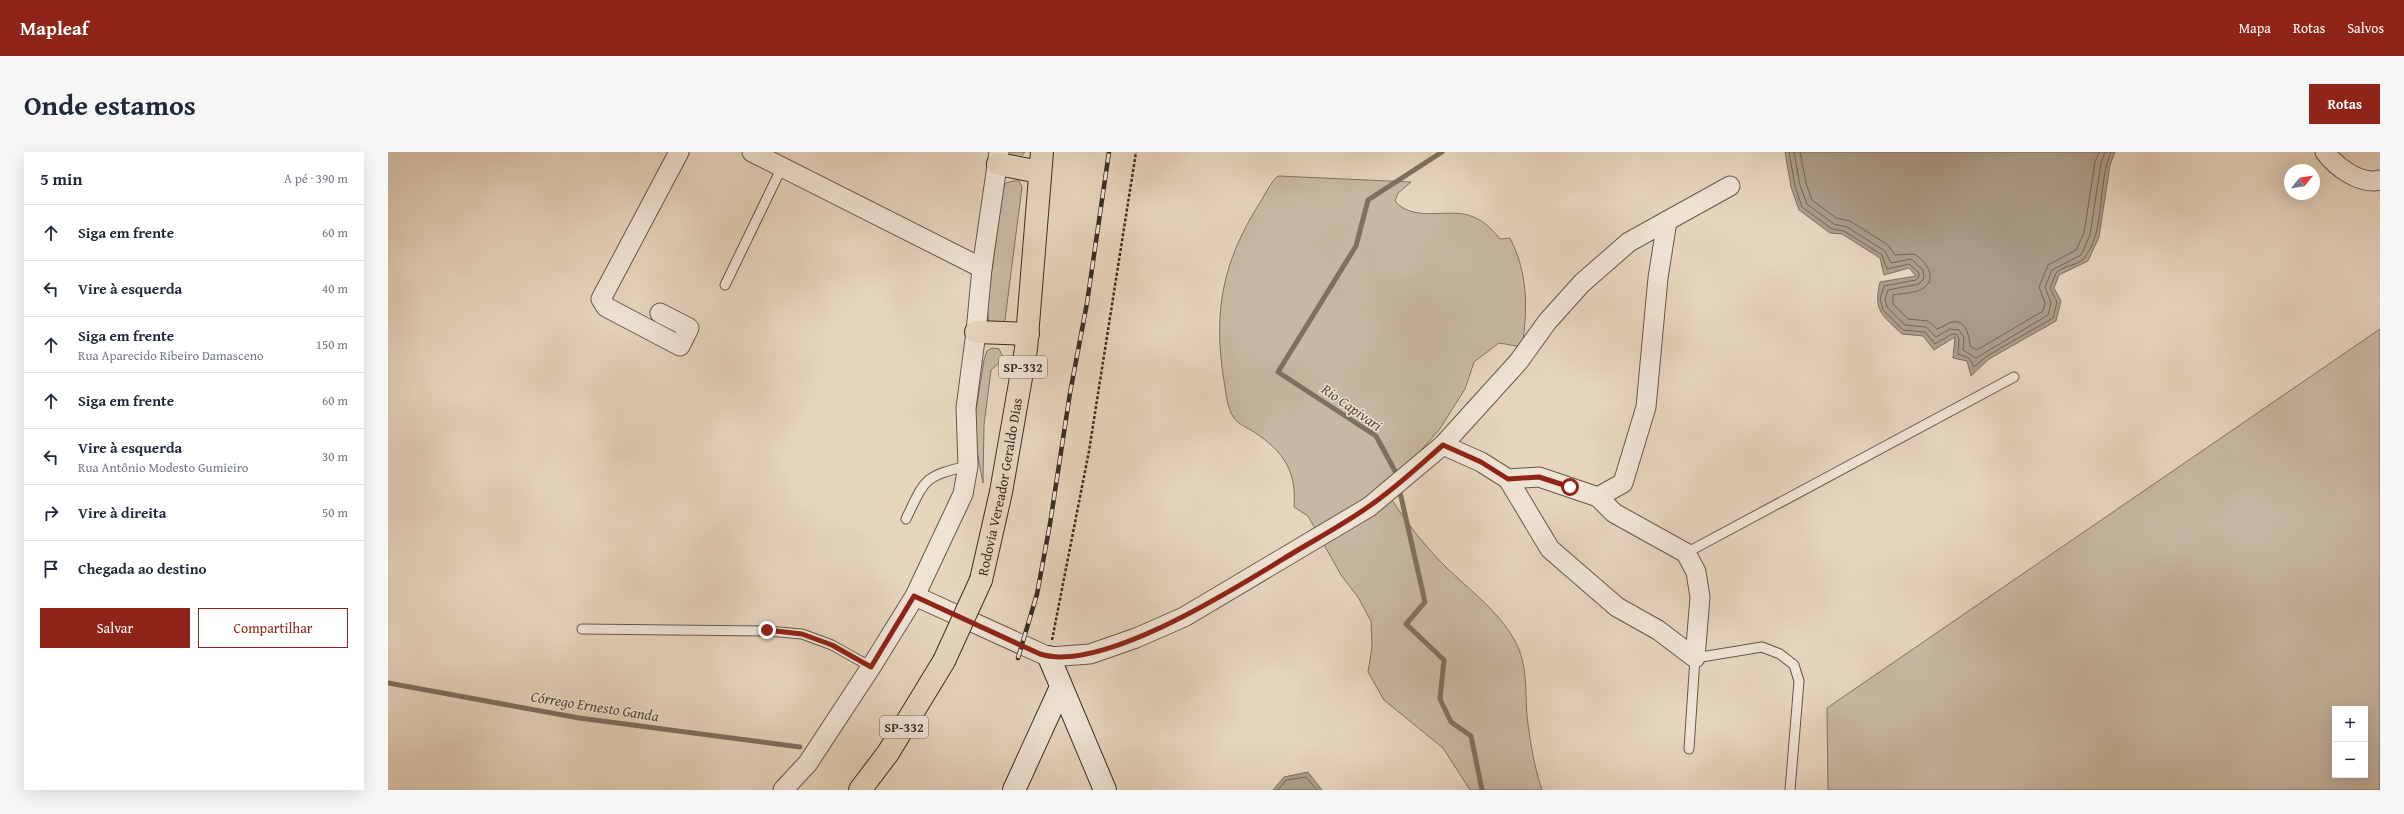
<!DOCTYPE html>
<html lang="pt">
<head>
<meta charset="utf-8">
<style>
  :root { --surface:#fff; --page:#f6f6f7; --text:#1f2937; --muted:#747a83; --line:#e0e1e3; --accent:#8f2418 }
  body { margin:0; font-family:"Gentium Book Plus",serif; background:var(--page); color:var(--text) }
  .controls { position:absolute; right:12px; bottom:12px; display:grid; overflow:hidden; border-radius:0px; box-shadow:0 4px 16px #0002 }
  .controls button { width:36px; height:36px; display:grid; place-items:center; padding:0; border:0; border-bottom:1px solid var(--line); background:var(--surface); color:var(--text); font:20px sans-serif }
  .compass { position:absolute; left:1896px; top:12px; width:36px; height:36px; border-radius:50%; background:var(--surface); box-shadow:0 4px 16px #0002; rotate:60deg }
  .stop { position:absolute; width:12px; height:12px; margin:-9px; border:3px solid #8f2418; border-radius:50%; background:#fff }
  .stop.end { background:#8f2418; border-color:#fff; box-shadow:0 1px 4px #0008 }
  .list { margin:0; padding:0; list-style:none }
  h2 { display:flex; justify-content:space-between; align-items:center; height:52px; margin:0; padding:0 16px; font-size:17px }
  h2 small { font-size:13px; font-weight:400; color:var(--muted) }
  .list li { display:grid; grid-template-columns:26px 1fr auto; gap:12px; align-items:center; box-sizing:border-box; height:56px; padding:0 16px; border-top:1px solid var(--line) }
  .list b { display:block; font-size:15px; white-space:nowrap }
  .list p { margin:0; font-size:13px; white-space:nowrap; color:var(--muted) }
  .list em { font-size:13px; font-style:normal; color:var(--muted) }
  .actions { display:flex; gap:8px; padding:12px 16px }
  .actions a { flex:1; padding:9px 0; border:1px solid var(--accent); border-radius:0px; text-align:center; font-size:14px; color:var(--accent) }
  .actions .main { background:var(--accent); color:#fff }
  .icon { flex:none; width:22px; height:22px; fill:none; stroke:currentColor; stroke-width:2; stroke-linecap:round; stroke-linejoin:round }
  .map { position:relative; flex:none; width:1992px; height:638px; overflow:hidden; border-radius:0px }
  header { display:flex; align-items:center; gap:24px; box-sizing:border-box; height:56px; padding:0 20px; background:var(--accent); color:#fff }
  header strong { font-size:19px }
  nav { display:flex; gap:22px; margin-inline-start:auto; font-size:14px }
  .intro { display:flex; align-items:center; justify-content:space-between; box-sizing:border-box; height:96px; padding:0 24px }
  h1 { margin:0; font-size:28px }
  .button { padding:10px 18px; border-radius:0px; background:var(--accent); color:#fff; font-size:14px; font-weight:700 }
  main { display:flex; gap:24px; padding:0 24px }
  aside { flex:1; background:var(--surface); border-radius:0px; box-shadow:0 4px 16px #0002 }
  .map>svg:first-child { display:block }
</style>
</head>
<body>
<header>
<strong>Mapleaf</strong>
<nav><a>Mapa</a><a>Rotas</a><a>Salvos</a></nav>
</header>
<div class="intro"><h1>Onde estamos</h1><a class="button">Rotas</a></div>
<main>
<aside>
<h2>5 min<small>A pé · 390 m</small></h2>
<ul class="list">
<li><svg class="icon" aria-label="ahead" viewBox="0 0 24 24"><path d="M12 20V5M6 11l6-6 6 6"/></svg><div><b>Siga em frente</b></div><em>60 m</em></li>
<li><svg class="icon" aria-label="left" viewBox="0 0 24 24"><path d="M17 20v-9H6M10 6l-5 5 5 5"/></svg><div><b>Vire à esquerda</b></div><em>40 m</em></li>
<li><svg class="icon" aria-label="ahead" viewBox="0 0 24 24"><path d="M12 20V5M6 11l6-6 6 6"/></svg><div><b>Siga em frente</b><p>Rua Aparecido Ribeiro Damasceno</p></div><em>150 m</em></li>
<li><svg class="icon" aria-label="ahead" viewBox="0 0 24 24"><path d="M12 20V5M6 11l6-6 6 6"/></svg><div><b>Siga em frente</b></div><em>60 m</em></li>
<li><svg class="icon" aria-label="left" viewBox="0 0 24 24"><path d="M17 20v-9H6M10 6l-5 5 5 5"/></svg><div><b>Vire à esquerda</b><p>Rua Antônio Modesto Gumieiro</p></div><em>30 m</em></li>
<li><svg class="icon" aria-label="right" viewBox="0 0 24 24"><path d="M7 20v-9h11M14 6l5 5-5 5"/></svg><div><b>Vire à direita</b></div><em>50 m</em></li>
<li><svg class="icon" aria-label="arrive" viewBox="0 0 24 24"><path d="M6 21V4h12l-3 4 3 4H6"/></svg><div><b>Chegada ao destino</b></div></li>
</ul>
<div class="actions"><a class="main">Salvar</a><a>Compartilhar</a></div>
</aside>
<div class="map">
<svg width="1992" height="638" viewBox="0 0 1992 638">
  <rect width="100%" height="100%" fill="#e6d4bd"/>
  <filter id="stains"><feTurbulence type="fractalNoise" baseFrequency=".005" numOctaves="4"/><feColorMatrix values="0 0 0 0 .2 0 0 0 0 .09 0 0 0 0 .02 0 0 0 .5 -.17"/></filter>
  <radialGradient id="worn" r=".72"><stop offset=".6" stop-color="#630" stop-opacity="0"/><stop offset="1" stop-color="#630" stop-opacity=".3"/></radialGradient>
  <g fill="#c8b8a3" stroke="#807363" fill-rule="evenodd">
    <path d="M619 0H637L630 8 623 5Z"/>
    <path d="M890 24 1023 30 1010 41 1007 49C1024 70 1057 57 1080 63 1094 67 1103 76 1112 87L1122 86C1140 121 1140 157 1134 195L1111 191 1086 210 1077 237 1051 278 1003 332 1002 345C1018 370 1036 393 1057 414 1081 438 1111 459 1127 489 1140 513 1137 538 1139 564 1142 589 1146 614 1154 638H1082L1055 596 996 548 980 520 984 495 983 469 970 445 953 423 920 364 906 355C909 319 895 299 866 280 860 276 850 272 846 266 839 256 838 241 836 229 825 161 834 111 871 52 877 43 882 31 890 24Z"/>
    <path d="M625 29H631L634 35 617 168 610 174 601 171 599 155 615 36 618 31Z"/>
    <path d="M1992 177V638H1440L1439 556ZM1947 557H1977V623H1947Z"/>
    <path d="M604 196 611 197 614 203 612 210 603 218 596 273 595 331 585 278 596 208 599 199Z"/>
  </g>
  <g fill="#ab9c89" stroke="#7d7060">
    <path d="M1397 0H1727L1722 13 1711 85 1700 109 1671 123 1666 136 1673 149 1668 169 1601 207 1583 224 1579 209 1565 206 1567 185 1546 198 1535 184 1514 182C1494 163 1485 159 1492 130L1528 124 1521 116 1496 123 1492 106 1454 82 1442 81 1411 58 1403 35Z"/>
    <path d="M920 620 934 638H885L896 625Z"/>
  </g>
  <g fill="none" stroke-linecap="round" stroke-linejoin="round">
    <g stroke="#726556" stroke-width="1">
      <path d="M1401 0 1407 34 1414 55 1444 77 1456 79 1494 103 1499 117 1521 112 1531 121V125L1528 128 1496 134 1492 147 1495 158 1515 178 1537 180 1547 192 1564 182H1568L1571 186 1570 202 1581 206 1586 215 1599 204 1665 166 1669 150 1662 136 1668 121C1675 113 1691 114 1697 105 1718 78 1709 31 1723 0"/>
      <path d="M1406 0 1412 33 1419 52 1446 72 1459 75 1497 99 1503 111 1523 107 1535 118 1536 126 1531 132 1500 138 1497 147 1499 155 1517 173 1538 175 1548 185 1562 177 1571 178 1576 185 1575 198 1588 206 1660 163 1663 151 1657 135 1664 118 1693 103 1702 83 1713 11 1717 0"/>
      <path d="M1412 0 1418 31 1424 48 1448 66 1462 69 1500 93 1507 103 1526 102C1538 108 1551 128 1534 137 1525 142 1514 141 1505 143V152L1520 167 1540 169 1549 177C1553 176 1557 173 1561 171 1577 165 1581 182 1582 194L1589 198 1655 159 1657 151 1651 135 1660 113 1688 98 1696 81 1707 10 1711 0"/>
      <path d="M890 638 898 628 918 625 929 638"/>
    </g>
    <g stroke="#7d7060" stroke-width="5">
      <path d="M1009 326 1007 319 988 284 890 220 968 94 980 48 1054 0"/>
      <path d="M1011 336 1037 450 1018 472 1056 508 1052 547 1063 570 1083 584 1094 638"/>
      <path d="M0 531 191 566 412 595"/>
    </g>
    <defs>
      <g id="lane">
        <path d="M337 133 394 15"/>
        <path d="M518 367C537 327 536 324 580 314"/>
        <path d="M1298 401 1626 225"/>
        <path d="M194 477 379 479 414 482 444 493 483 515"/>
        <path d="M1301 597 1307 506 1374 495 1392 502 1406 513 1411 529 1402 638"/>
      </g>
      <g id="street">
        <path d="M364 0 594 116"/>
        <path d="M1937 0C1948 15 1972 33 1992 28"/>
        <path d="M272 161 301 176 292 194 218 155 213 147 291 0"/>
        <path d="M1055 293 1093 310 1120 327 1151 325 1210 345 1226 361 1298 401 1308 420 1312 445 1307 506 1270 478 1229 455 1162 397 1120 327"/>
        <path d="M1210 345 1235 331 1258 255 1270 126 1279 69"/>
        <path d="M527 444 661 505 702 502 748 486 796 465 981 355 1055 293 1131 209 1159 170 1194 131 1241 90 1342 34"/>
        <path d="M395 638 420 611 483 515 527 444 575 342 580 314 578 256 588 180 594 116 611 0"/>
      </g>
      <g id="secondary">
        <path d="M661 505 717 638"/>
        <path d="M626 638 673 535"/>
      </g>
      <g id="primary">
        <path d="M610 12 652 20"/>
        <path d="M588 180 640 182"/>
        <path id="s1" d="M593 428 613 340 638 197 654 0"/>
        <path d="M472 638 500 601 556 509"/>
      </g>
    </defs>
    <use href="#lane" stroke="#64584a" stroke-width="11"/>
    <use href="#street" stroke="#64584a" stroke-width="21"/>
    <use href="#secondary" stroke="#382e23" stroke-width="24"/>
    <use href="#primary" stroke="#382e23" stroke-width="24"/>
    <path stroke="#382e23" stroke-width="2.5" stroke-dasharray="3 2" stroke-linecap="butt" d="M664 488 701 299 748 0"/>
    <use href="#lane" stroke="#efe3d4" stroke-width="9"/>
    <use href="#street" stroke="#efe3d4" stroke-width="19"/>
    <use href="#secondary" stroke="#efe3d4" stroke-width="22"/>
    <use href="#primary" stroke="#e6d4bd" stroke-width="22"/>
    <defs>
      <path id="rail" d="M630 506 649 442 662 372 682 241 699 151 721 0"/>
    </defs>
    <use href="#rail" stroke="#382e23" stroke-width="4.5"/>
    <use href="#rail" stroke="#efe3d4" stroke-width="3" stroke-dasharray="9" stroke-linecap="butt"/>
    <defs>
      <path id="primary-bridge" d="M556 509 593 428"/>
    </defs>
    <use href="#primary-bridge" stroke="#382e23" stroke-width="24" stroke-linecap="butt"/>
    <use href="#primary-bridge" stroke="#e6d4bd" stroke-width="22"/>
  </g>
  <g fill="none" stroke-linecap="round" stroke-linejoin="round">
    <path stroke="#8f2418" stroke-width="5" d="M379 478 414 482 444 493 483 515 526 444 652 502C714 522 851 434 905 401 930 386 956 372 980 355 1007 337 1031 314 1055 293L1093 310 1120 327 1151 325 1182 335"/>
  </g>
  <g text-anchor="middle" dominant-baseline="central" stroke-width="3" stroke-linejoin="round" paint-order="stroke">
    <g fill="#efe3d4" stroke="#6f6458" stroke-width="1">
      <rect x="611" y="204" width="48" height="22" rx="3"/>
      <rect x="492" y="564" width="48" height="22" rx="3"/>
    </g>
    <g font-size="13" font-weight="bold" fill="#382e23">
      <text x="635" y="215">SP-332</text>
      <text x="516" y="575">SP-332</text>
    </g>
    <g font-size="14" fill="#382e23" stroke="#efe3d4">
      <text stroke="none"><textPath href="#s1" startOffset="95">Rodovia Vereador Geraldo Dias</textPath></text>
    </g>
    <g font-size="15" font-style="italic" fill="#554a3c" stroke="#efe3d4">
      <text transform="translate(964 255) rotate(35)">Rio Capivari</text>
      <text transform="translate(207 554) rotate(9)">Córrego Ernesto Ganda</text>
    </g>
  </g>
  <rect width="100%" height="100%" filter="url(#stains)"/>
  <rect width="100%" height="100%" fill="url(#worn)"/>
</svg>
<div class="controls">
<button>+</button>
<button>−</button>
</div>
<svg class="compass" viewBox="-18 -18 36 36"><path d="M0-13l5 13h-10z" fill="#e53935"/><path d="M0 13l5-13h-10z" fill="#747a83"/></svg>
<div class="stop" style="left:1182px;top:335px"></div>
<div class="stop end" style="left:379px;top:478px"></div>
</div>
</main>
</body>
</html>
